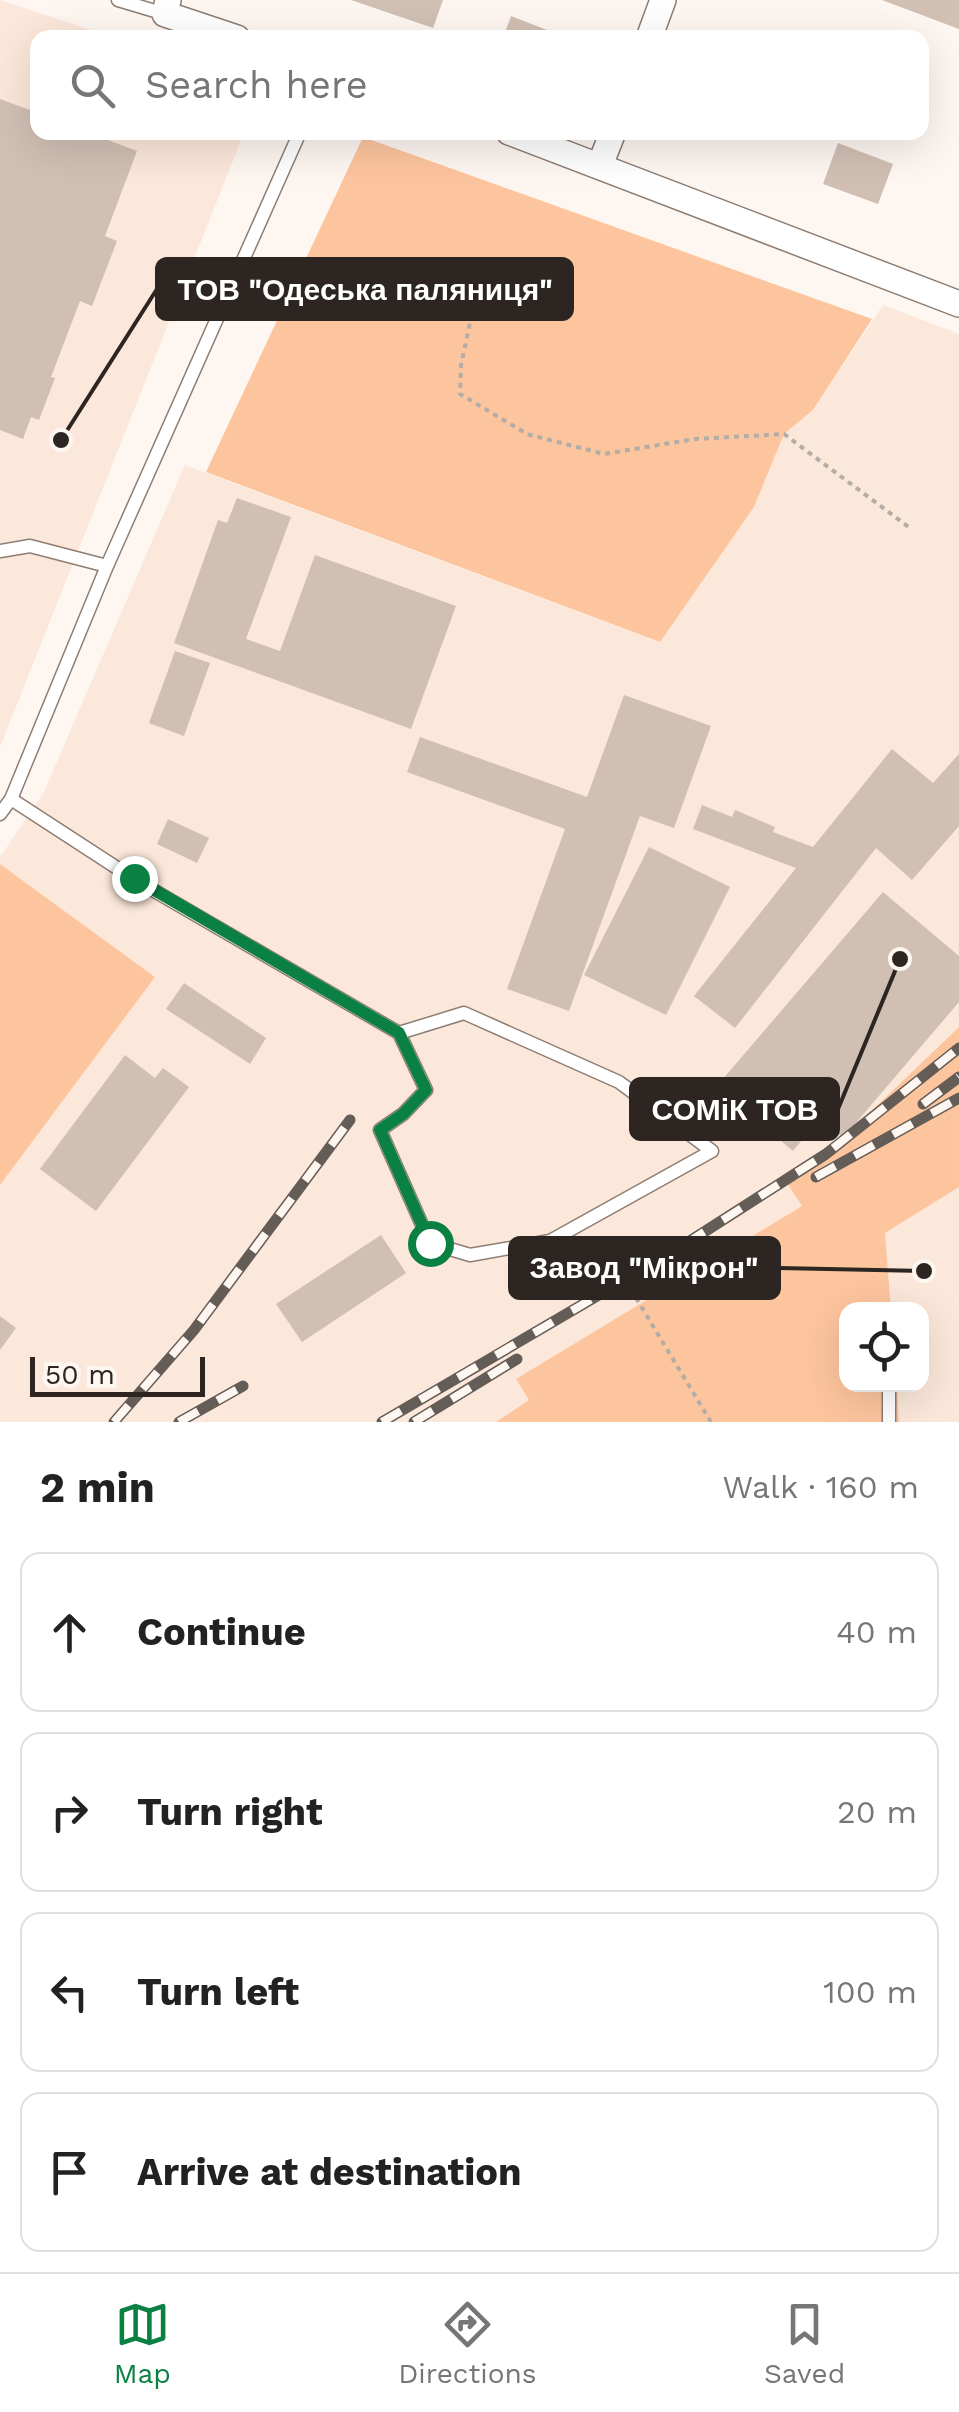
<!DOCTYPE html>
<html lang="en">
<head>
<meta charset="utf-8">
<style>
  :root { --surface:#fff; --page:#f2f2f2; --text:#222; --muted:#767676; --line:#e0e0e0; --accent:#0b8043 }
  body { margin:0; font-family:"Work Sans",sans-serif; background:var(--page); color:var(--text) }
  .controls { position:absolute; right:30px; bottom:30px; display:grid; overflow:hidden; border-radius:20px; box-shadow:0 10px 40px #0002 }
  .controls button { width:90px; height:90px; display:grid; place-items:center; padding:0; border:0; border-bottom:2px solid var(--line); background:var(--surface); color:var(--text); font:50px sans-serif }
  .scale { position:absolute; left:30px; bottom:25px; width:175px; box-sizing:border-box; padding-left:10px; border:5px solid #2c2521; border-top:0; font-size:28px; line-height:35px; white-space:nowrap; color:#2c2521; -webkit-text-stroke:8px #fdf6f1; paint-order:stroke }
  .stop { position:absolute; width:30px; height:30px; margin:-22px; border:8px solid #0b8043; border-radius:50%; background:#fff }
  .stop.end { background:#0b8043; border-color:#fff; box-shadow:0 2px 10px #0008 }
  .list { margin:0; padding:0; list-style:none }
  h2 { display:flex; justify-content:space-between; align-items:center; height:130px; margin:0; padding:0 40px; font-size:42px }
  h2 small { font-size:32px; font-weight:400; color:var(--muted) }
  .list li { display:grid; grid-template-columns:65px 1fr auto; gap:30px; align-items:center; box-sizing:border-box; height:160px; margin:0 20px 20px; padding:0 20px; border:2px solid var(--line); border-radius:20px }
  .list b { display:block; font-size:38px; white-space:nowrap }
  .list em { font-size:32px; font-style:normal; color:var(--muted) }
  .icon { flex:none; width:55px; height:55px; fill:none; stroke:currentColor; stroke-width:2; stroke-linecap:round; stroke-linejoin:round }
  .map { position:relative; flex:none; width:959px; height:1422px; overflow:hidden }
  .search { position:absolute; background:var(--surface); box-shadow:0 10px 40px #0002; left:30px; right:30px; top:30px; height:110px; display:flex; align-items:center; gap:25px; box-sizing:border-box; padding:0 35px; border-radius:20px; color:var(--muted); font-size:38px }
  .sheet { height:850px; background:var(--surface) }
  nav { display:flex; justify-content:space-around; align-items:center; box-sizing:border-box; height:140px; border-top:2px solid var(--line); background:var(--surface); font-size:28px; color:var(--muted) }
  nav a { display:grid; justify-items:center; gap:5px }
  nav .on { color:var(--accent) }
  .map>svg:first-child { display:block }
</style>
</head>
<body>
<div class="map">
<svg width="959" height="1422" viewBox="0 0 959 1422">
  <rect width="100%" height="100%" fill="#fdf6f1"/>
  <g fill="#fce8da">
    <path d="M0 0 113 37 38 38V132L244 133 0 747Z"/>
    <path d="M883 305 959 334V1027L843 1138 783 1175 802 1206 517 1379 530 1399 496 1422H0V1185L155 977 0 864V857L43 794 185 465 659 642 754 507 784 434 813 410Z"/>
    <path d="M959 1187V1422H899L897 1385 922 1384V1310L891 1309 885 1233Z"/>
  </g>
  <g fill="#fdc59e">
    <path d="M363 137 872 319 813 410 784 434 754 507 660 642 206 472Z"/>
    <path d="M0 864 155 977 0 1185Z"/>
    <path d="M959 1027V1187L885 1233 891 1309 846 1310V1384L897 1385 899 1422H496L529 1400 516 1379 802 1206 782 1175 843 1138Z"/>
  </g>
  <g fill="#d1bfb3">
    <path d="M351 0H443L433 28Z"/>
    <path d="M882 0H959V29Z"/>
    <path d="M511 16 565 37V38H503Z"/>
    <path d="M0 99 38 113V132H87L137 151 105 236 117 241 92 306 80 301 51 377 55 378 39 420 31 417 23 439 0 430Z"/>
    <path d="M838 143 893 164 878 204 823 184Z"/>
    <path d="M237 498 291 517 246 639 280 651 315 555 456 606 411 729 174 643 218 520 227 523Z"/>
    <path d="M175 651 210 663 184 736 149 723Z"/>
    <path d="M624 695 711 726 674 828 640 816 569 1011 507 989 565 829 407 772 420 737 587 797Z"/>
    <path d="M892 749 933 783 959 754V826L912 880 876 848 735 1028 694 996 796 868 693 829 702 805 732 817 735 810 775 827 773 832 813 847Z"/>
    <path d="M168 819 209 838 197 863 157 844Z"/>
    <path d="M649 847 730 887 666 1015 584 975Z"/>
    <path d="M883 892 959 956V1002L843 1138 820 1118 793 1151 716 1087Z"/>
    <path d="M184 983 266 1038 250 1064 166 1009Z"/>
    <path d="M125 1055 155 1078 163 1068 189 1087 96 1211 40 1169Z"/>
    <path d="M381 1235 406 1273 302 1342 276 1304Z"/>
    <path d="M0 1316 16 1328 0 1350Z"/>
  </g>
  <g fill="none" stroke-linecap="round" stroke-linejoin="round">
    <defs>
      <g id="lane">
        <path d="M118 0 165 14"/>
        <path d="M0 551 30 546 107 566"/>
        <path d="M11 799 134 879 399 1033 464 1013 619 1082 712 1151 550 1241 470 1255 430 1243 380 1130 403 1114 426 1090 399 1033"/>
        <path d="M0 814 11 799 107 566 300 132"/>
        <path d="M889 1384V1422"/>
      </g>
      <g id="street">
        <path d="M168 0 165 14 237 38"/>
        <path d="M649 38 663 0"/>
        <path d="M509 132 959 304"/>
        <path d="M600 165 613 132"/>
      </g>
    </defs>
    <use href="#lane" stroke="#8e7d72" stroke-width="15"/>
    <use href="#street" stroke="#8e7d72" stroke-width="28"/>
    <g stroke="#b3aca7" stroke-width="4" stroke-dasharray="5 5" stroke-linecap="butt">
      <path d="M453 289 471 318 461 365 460 394 527 434 604 454 695 439 784 434 910 528"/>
      <path d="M636 1298 711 1422"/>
    </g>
    <use href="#lane" stroke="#fff" stroke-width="12"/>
    <use href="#street" stroke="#fff" stroke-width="25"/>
    <defs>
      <g id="rail">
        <path d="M923 1104 959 1077"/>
        <path d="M816 1177 959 1098"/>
        <path d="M114 1422 194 1330 350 1120"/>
        <path d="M179 1422 243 1386"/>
        <path d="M382 1422 679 1248 826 1154 959 1048"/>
        <path d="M414 1422 517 1359"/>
      </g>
    </defs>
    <use href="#rail" stroke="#635c57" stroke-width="11"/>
    <use href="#rail" stroke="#fdf6f1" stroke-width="8" stroke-dasharray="22" stroke-linecap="butt"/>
  </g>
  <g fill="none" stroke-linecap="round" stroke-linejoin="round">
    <path stroke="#0b8043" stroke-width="12" d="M134 878 399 1033 426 1090 403 1114 380 1130 430 1243"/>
  </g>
  <path fill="none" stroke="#2c2521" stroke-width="4" d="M61 440L157 289M900 959L838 1109M924 1271L779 1268"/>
  <g fill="#2c2521" stroke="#fdf6f1" stroke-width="4">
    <circle cx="61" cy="440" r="10"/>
    <circle cx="900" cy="959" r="10"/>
    <circle cx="924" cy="1271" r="10"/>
  </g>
  <g fill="#2c2521" stroke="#2c2521" stroke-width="4">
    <rect x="157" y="259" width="415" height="60" rx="10"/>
    <rect x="631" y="1079" width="207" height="60" rx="10"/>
    <rect x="510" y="1238" width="269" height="60" rx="10"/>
  </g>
  <g font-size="30" text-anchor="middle" font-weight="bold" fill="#fff">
    <text x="365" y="300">ТОВ "Одеська паляниця"</text>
    <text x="735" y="1120">СОМіК ТОВ</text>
    <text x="644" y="1278">Завод "Мікрон"</text>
  </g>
</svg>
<div class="controls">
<button><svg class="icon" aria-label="locate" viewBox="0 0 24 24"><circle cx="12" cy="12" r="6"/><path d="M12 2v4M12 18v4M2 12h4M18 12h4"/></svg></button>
</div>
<div class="scale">50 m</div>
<div class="stop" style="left:430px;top:1243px"></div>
<div class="stop end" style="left:134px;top:878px"></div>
<div class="search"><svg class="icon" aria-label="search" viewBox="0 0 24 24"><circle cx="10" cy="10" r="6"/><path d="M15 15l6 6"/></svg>Search here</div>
</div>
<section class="sheet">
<h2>2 min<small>Walk · 160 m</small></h2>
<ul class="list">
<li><svg class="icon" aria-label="ahead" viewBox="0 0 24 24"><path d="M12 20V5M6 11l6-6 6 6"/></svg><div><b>Continue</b></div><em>40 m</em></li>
<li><svg class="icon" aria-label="right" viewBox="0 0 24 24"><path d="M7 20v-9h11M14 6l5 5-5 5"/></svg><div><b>Turn right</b></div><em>20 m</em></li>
<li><svg class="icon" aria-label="left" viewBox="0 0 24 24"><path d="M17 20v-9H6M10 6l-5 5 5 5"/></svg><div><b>Turn left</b></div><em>100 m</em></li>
<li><svg class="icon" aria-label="arrive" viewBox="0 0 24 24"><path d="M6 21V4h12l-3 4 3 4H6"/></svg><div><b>Arrive at destination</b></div></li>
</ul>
</section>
<nav>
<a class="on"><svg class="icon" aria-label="map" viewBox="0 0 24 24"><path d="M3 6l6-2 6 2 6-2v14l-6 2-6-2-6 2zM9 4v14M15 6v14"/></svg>Map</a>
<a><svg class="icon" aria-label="directions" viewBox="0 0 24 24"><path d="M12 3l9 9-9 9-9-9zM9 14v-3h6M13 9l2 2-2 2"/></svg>Directions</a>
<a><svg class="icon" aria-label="saved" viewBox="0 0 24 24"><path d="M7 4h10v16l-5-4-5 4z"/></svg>Saved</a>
</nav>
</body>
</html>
